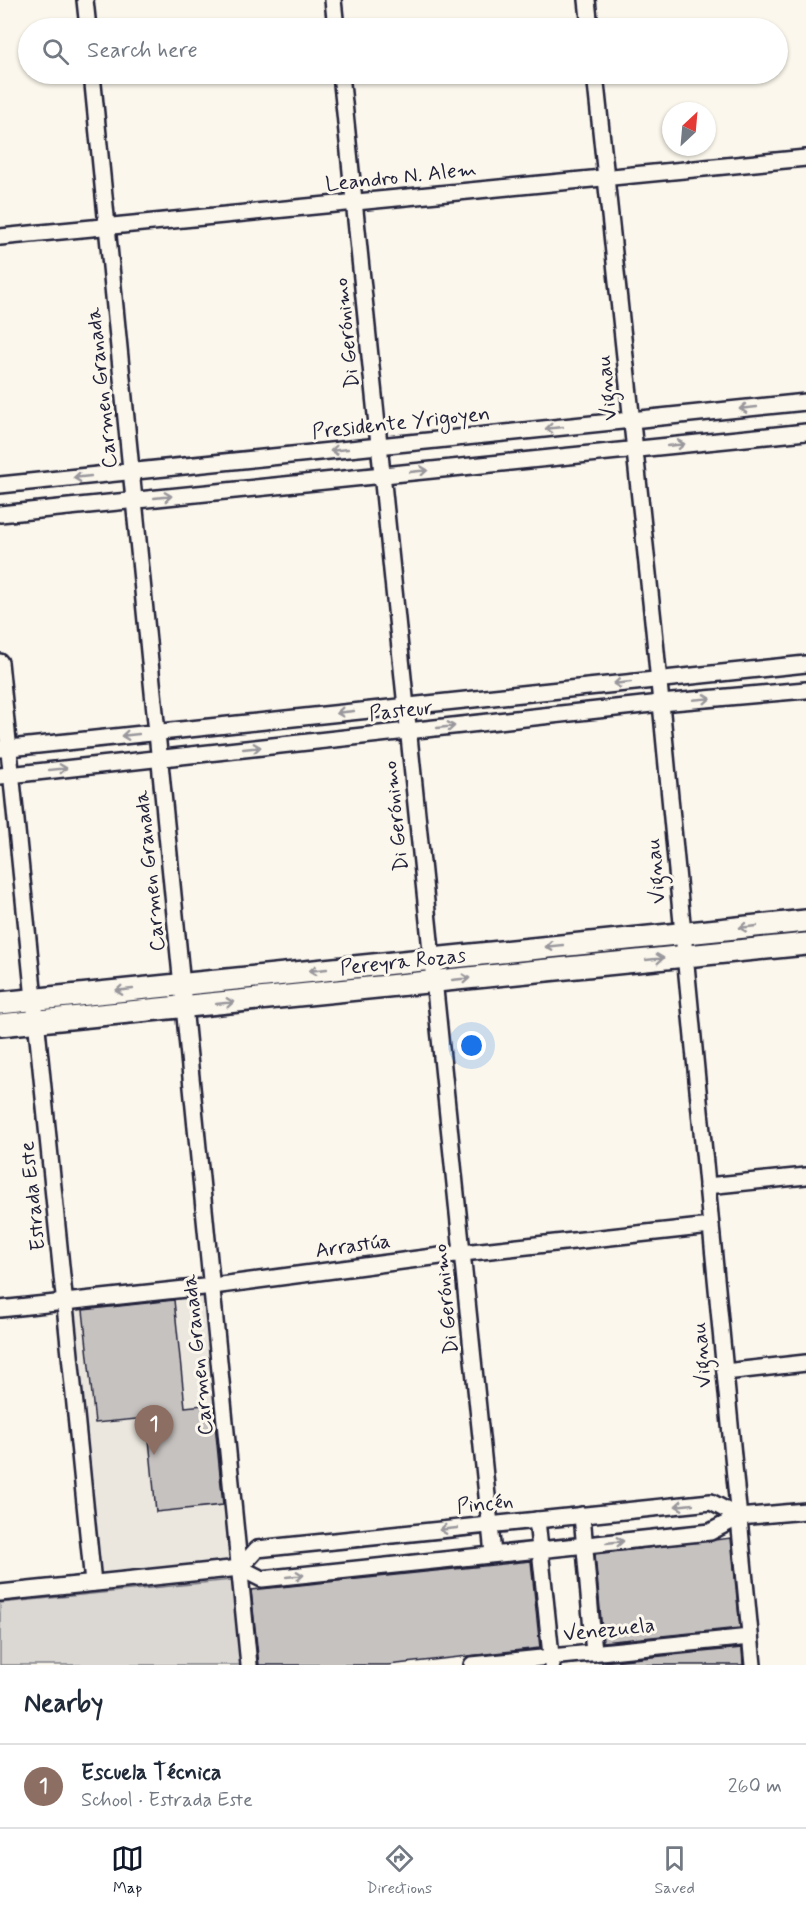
<!DOCTYPE html>
<html lang="en">
<head>
<meta charset="utf-8">
<style>
  :root { --surface:#fff; --page:#f6f6f7; --text:#1f2937; --muted:#747a83; --line:#e0e1e3; --accent:#111827 }
  body { margin:0; font-family:Mynerve,sans-serif; background:var(--page); color:var(--text) }
  .compass { position:absolute; left:662px; top:102px; width:54px; height:54px; border-radius:50%; background:var(--surface); box-shadow:0 2px 4px #0004; rotate:26deg }
  .you { position:absolute; left:472px; top:1046px; width:21px; height:21px; margin:-15px; border:4px solid #fff; border-radius:50%; background:#1a73e8; box-shadow:0 0 0 9px #1a73e833 }
  .badge { display:grid; place-items:center; width:39px; height:39px; border-radius:50%; background:var(--accent); color:#fff; font-size:20px; font-weight:700 }
  .pin { position:absolute; translate:-50% -50px; filter:drop-shadow(0 2px 3px #0008) }
  .pin::after { content:''; position:absolute; top:32px; width:21px; height:18px; background:inherit; clip-path:polygon(0 0,100% 0,50% 100%) }
  .list { margin:0; padding:0; list-style:none }
  h2 { display:flex; justify-content:space-between; align-items:center; height:78px; margin:0; padding:0 24px; font-size:26px }
  h2 small { font-size:20px; font-weight:400; color:var(--muted) }
  .list li { display:grid; grid-template-columns:39px 1fr auto; gap:18px; align-items:center; box-sizing:border-box; height:84px; padding:0 24px; border-top:2px solid var(--line) }
  .list b { display:block; font-size:22px; white-space:nowrap }
  .list p { margin:0; font-size:20px; white-space:nowrap; color:var(--muted) }
  .list em { font-size:20px; font-style:normal; color:var(--muted) }
  .icon { flex:none; width:33px; height:33px; fill:none; stroke:currentColor; stroke-width:2; stroke-linecap:round; stroke-linejoin:round }
  .map { position:relative; flex:none; width:806px; height:1665px; overflow:hidden }
  .search { position:absolute; background:var(--surface); box-shadow:0 2px 4px #0004; left:18px; right:18px; top:18px; height:66px; display:flex; align-items:center; gap:15px; box-sizing:border-box; padding:0 21px; border-radius:33px; color:var(--muted); font-size:22px }
  .sheet { height:162px; background:var(--surface) }
  nav { display:flex; justify-content:space-around; align-items:center; box-sizing:border-box; height:84px; border-top:2px solid var(--line); background:var(--surface); font-size:16px; color:var(--muted) }
  nav a { display:grid; justify-items:center; gap:3px }
  nav .on { color:var(--accent) }
  .map>svg:first-child { display:block }
</style>
</head>
<body>
<div class="map">
<svg width="806" height="1665" viewBox="0 0 806 1665">
  <rect width="100%" height="100%" fill="#fbf7ec"/>
  <filter id="ink" filterUnits="userSpaceOnUse"><feTurbulence type="fractalNoise" baseFrequency=".0167" numOctaves="2"/><feDisplacementMap in="SourceGraphic" scale="12" xChannelSelector="R" yChannelSelector="G"/><feConvolveMatrix kernelMatrix="1 2 1 2 8 2 1 2 1" color-interpolation-filters="sRGB"/></filter>
  <g filter="url(#ink)">
    <path fill="#ebe7df" d="M203 1297 230 1560 100 1573 73 1310Z"/>
    <path fill="#dbd8d3" stroke="#7e7d87" stroke-width="1.5" d="M232 1580 241 1665H0V1603Z"/>
    <g fill="#c6c2c0" stroke="#22223b" stroke-width="1.5">
      <path d="M174 1300 185 1407 213 1404 223 1505 156 1512 147 1418 95 1423 83 1310Z"/>
      <path d="M731 1538 740 1628 603 1642 595 1554Z"/>
      <path d="M531 1561 540 1648 388 1665H259L251 1590Z"/>
      <path d="M742 1648 743 1665H602V1662Z"/>
    </g>
    <g fill="none" stroke-linecap="round" stroke-linejoin="round">
      <defs>
        <g id="street">
          <path d="M85 0 88 28"/>
          <path d="M333 0 336 28"/>
          <path d="M587 0 590 28"/>
          <path d="M92 74 249 1665"/>
          <path d="M341 74 493 1554"/>
          <path d="M595 74 654 630 753 1665"/>
          <path d="M0 237 806 158"/>
          <path d="M0 485 806 402"/>
          <path d="M0 514 806 432"/>
          <path d="M0 662 93 1583"/>
          <path d="M0 749 806 664"/>
          <path d="M0 776 661 703 806 690"/>
          <path d="M707 1186 806 1176"/>
          <path d="M0 1309 213 1286 463 1253 711 1226"/>
          <path d="M725 1372 806 1363"/>
          <path d="M582 1515 594 1653"/>
          <path d="M537 1520 552 1665"/>
          <path d="M240 1568 257 1549 711 1502 739 1517"/>
          <path d="M0 1593 240 1568 262 1579 710 1532 739 1517 806 1511"/>
          <path d="M472 1665 750 1637"/>
        </g>
        <g id="secondary">
          <path d="M0 1003 806 921"/>
          <path d="M0 1025 806 944"/>
        </g>
      </defs>
      <use href="#street" stroke="#22223b" stroke-width="20"/>
      <use href="#secondary" stroke="#22223b" stroke-width="26"/>
      <use href="#street" stroke="#fbf7ec" stroke-width="15"/>
      <use href="#secondary" stroke="#fbf7ec" stroke-width="21"/>
    </g>
    <defs><path id="oneway-shaft" d="M-6 0H5M1.5-3L5.5 0L1.5 3" fill="none" stroke-width="1.6" stroke-linecap="round" stroke-linejoin="round" transform="scale(1.5)"/></defs>
    <g stroke="#99979c">
      <use href="#oneway-shaft" transform="translate(748 408) rotate(174)"/>
      <use href="#oneway-shaft" transform="translate(554 428) rotate(174)"/>
      <use href="#oneway-shaft" transform="translate(676 445) rotate(-6)"/>
      <use href="#oneway-shaft" transform="translate(339 450) rotate(174)"/>
      <use href="#oneway-shaft" transform="translate(419 471) rotate(-6)"/>
      <use href="#oneway-shaft" transform="translate(82 477) rotate(174)"/>
      <use href="#oneway-shaft" transform="translate(163 497) rotate(-6)"/>
      <use href="#oneway-shaft" transform="translate(622 683) rotate(174)"/>
      <use href="#oneway-shaft" transform="translate(702 699) rotate(-5)"/>
      <use href="#oneway-shaft" transform="translate(345 712) rotate(174)"/>
      <use href="#oneway-shaft" transform="translate(446 727) rotate(-6)"/>
      <use href="#oneway-shaft" transform="translate(130 735) rotate(174)"/>
      <use href="#oneway-shaft" transform="translate(252 748) rotate(-6)"/>
      <use href="#oneway-shaft" transform="translate(58 769) rotate(-6)"/>
      <use href="#oneway-shaft" transform="translate(748 927) rotate(174)"/>
      <use href="#oneway-shaft" transform="translate(554 946) rotate(174)"/>
      <use href="#oneway-shaft" transform="translate(655 959) rotate(-6)"/>
      <use href="#oneway-shaft" transform="translate(318 970) rotate(174)"/>
      <use href="#oneway-shaft" transform="translate(461 979) rotate(-6)"/>
      <use href="#oneway-shaft" transform="translate(124 990) rotate(174)"/>
      <use href="#oneway-shaft" transform="translate(225 1003) rotate(-6)"/>
      <use href="#oneway-shaft" transform="translate(684 1505) rotate(174)"/>
      <use href="#oneway-shaft" transform="translate(448 1529) rotate(174)"/>
      <use href="#oneway-shaft" transform="translate(615 1542) rotate(-6)"/>
      <use href="#oneway-shaft" transform="translate(295 1576) rotate(-6)"/>
    </g>
  </g>
  <g text-anchor="middle" dominant-baseline="central" stroke-width="6" stroke-linejoin="round" paint-order="stroke">
    <g font-size="21" fill="#22223b" stroke="#fbf7ec">
      <text transform="translate(401 177) rotate(-6)">Leandro N. Alem</text>
      <text transform="translate(347 333) rotate(-96)">Di Gerónimo</text>
      <text transform="translate(102 388) rotate(-96)">Carmen Granada</text>
      <text transform="translate(607 388) rotate(-96)">Vignau</text>
      <text transform="translate(401 423) rotate(-6)">Presidente Yrigoyen</text>
      <text transform="translate(401 711) rotate(-6)">Pasteur</text>
      <text transform="translate(396 816) rotate(-96)">Di Gerónimo</text>
      <text transform="translate(150 871) rotate(-96)">Carmen Granada</text>
      <text transform="translate(656 871) rotate(-95)">Vignau</text>
      <text transform="translate(403 962) rotate(-6)">Pereyra Rozas</text>
      <text transform="translate(33 1196) rotate(-96)">Estrada Este</text>
      <text transform="translate(353 1246) rotate(-8)">Arrastúa</text>
      <text transform="translate(446 1299) rotate(-96)">Di Gerónimo</text>
      <text transform="translate(198 1355) rotate(-96)">Carmen Granada</text>
      <text transform="translate(702 1355) rotate(-95)">Vignau</text>
      <text transform="translate(485 1504) rotate(-6)">Pincén</text>
      <text transform="translate(609 1630) rotate(-6)">Venezuela</text>
    </g>
  </g>
</svg>
<svg class="compass" viewBox="-18 -18 36 36"><path d="M0-13l5 13h-10z" fill="#e53935"/><path d="M0 13l5-13h-10z" fill="#747a83"/></svg>
<div class="you"></div>
<div class="pin badge" style="left:154px;top:1455px;background:#8d6e63">1</div>
<div class="search"><svg class="icon" aria-label="search" viewBox="0 0 24 24"><circle cx="10" cy="10" r="6"/><path d="M15 15l6 6"/></svg>Search here</div>
</div>
<section class="sheet">
<h2>Nearby<small></small></h2>
<ul class="list">
<li><span class="badge" style="background:#8d6e63">1</span><div><b>Escuela Técnica</b><p>School · Estrada Este</p></div><em>260 m</em></li>
</ul>
</section>
<nav>
<a class="on"><svg class="icon" aria-label="map" viewBox="0 0 24 24"><path d="M3 6l6-2 6 2 6-2v14l-6 2-6-2-6 2zM9 4v14M15 6v14"/></svg>Map</a>
<a><svg class="icon" aria-label="directions" viewBox="0 0 24 24"><path d="M12 3l9 9-9 9-9-9zM9 14v-3h6M13 9l2 2-2 2"/></svg>Directions</a>
<a><svg class="icon" aria-label="saved" viewBox="0 0 24 24"><path d="M7 4h10v16l-5-4-5 4z"/></svg>Saved</a>
</nav>
</body>
</html>
